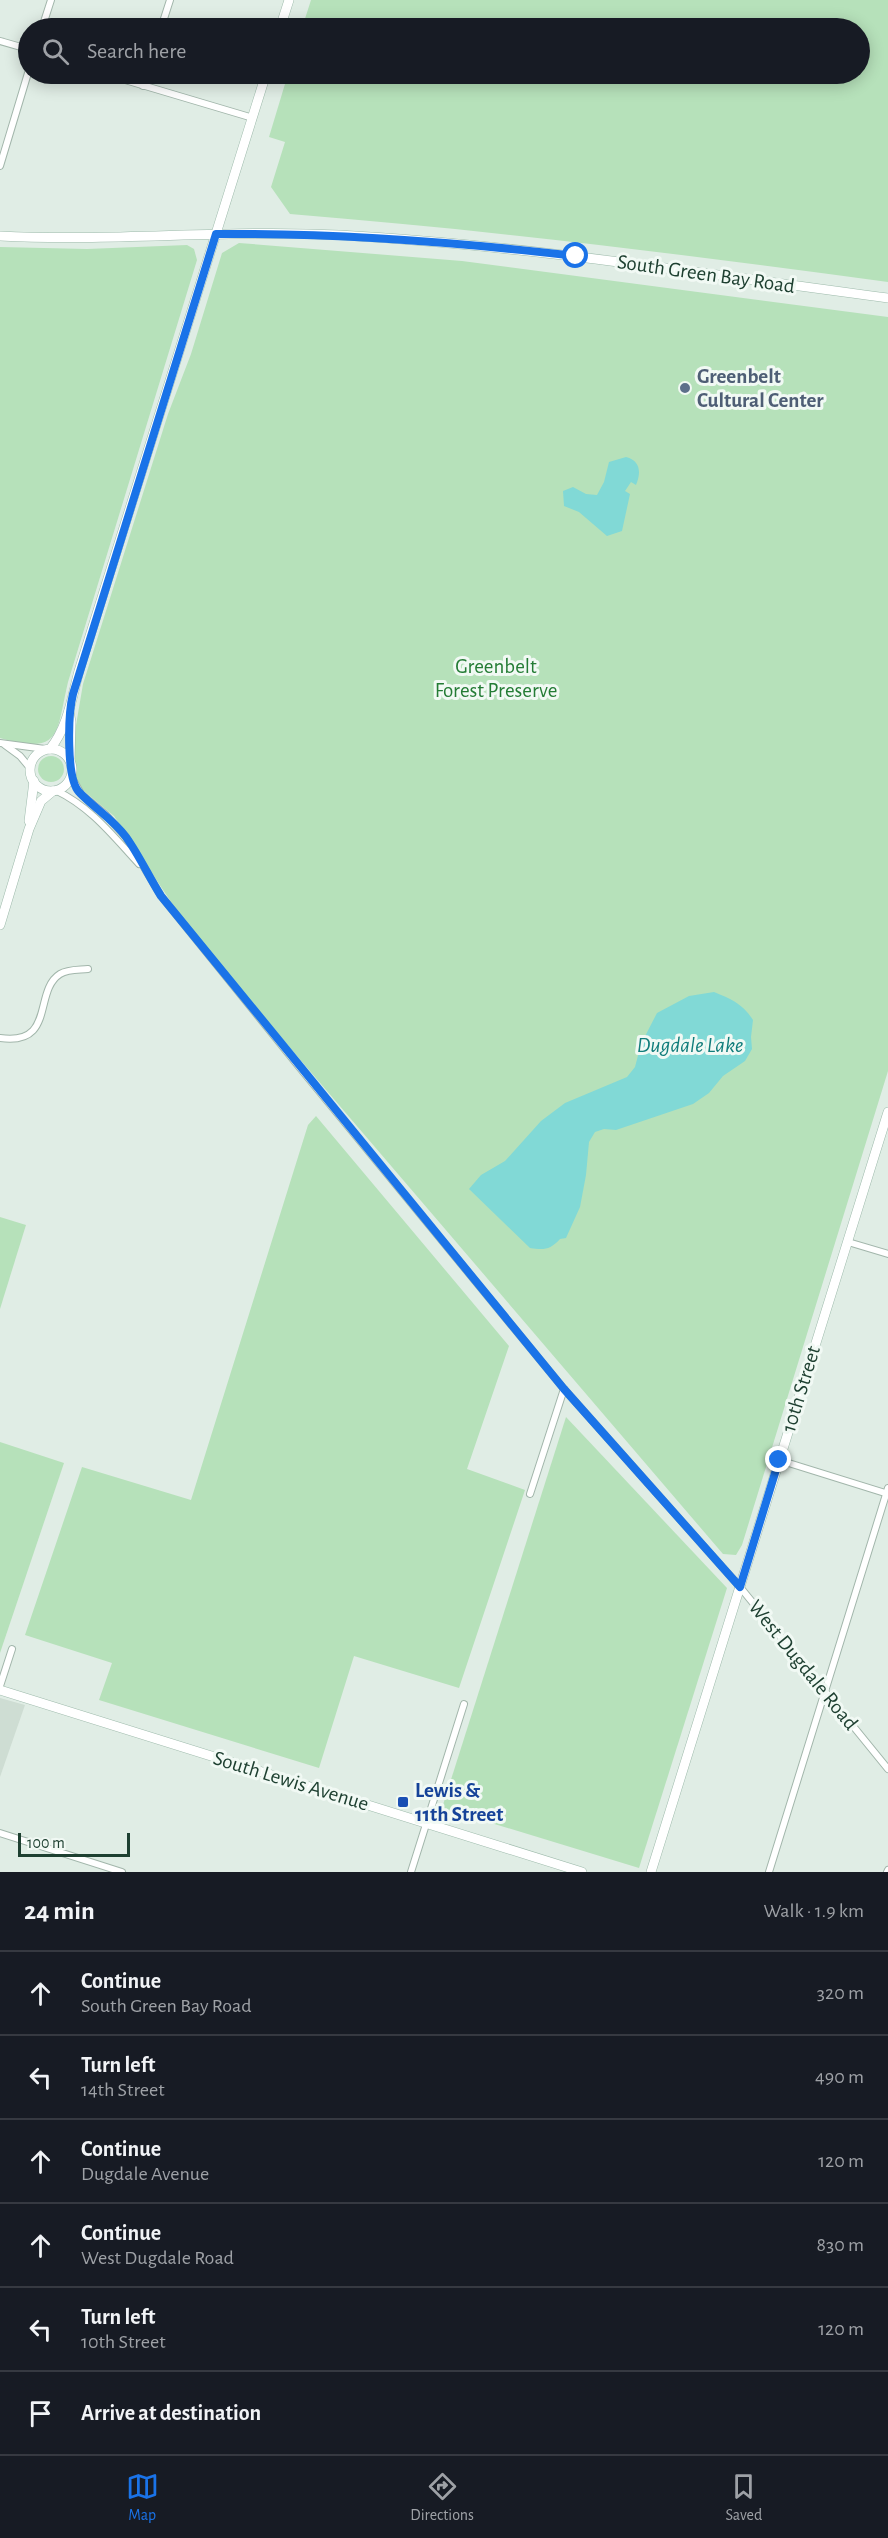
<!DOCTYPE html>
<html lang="en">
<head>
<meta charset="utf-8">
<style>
  :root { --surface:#171b24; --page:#242831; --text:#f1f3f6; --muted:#9ea1a6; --line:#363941; --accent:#1a73e8 }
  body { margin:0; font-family:"Alegreya Sans",sans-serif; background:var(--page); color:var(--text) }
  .scale { position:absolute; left:18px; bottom:15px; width:112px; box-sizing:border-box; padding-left:6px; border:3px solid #1e4031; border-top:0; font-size:16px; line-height:21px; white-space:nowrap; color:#1e4031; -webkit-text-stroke:4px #f1f9f4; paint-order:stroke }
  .stop { position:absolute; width:18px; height:18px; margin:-14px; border:4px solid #1a73e8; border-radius:50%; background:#fff }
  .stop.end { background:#1a73e8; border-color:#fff; box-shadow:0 2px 6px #0008 }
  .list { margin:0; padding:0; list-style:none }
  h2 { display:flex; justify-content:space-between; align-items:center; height:78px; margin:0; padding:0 24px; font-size:26px }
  h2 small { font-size:20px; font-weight:400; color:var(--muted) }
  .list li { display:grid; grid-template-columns:39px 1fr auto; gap:18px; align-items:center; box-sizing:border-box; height:84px; padding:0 24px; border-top:2px solid var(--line) }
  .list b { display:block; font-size:22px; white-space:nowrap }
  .list p { margin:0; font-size:20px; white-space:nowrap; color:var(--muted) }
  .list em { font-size:20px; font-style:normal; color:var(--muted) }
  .icon { flex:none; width:33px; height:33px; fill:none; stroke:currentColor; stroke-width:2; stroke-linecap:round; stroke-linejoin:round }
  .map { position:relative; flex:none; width:888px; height:1872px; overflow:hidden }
  .search { position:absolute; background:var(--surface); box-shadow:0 3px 15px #0003; left:18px; right:18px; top:18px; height:66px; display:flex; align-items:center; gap:15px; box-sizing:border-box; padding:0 21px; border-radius:33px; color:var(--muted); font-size:22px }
  .sheet { height:582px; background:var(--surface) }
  nav { display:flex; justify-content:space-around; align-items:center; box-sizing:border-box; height:84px; border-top:2px solid var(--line); background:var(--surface); font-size:16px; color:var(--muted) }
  nav a { display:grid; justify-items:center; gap:3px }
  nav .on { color:var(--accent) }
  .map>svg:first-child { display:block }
</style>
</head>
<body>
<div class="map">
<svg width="888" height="1872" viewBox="0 0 888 1872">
  <rect width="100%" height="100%" fill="#e0ede5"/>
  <path fill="#ceddd3" d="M0 1698 25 1705 0 1777Z"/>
  <g fill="#b6e1ba">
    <path d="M311 0H888V282C689 255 490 230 290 214L271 187 285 142 269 137 288 74H860V28H302Z"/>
    <path d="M239 243 462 261 888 317V1071L742 1545 736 1555 723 1554 191 932 114 816 78 786 75 774 74 737 83 684 168 414 191 354 222 253Z"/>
    <path d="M187 245 194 249 197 260 68 682C56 733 62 756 0 738V247L87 249Z"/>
    <circle cx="51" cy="769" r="13"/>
    <path d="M316 1116 509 1346 467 1469 525 1490 459 1688 354 1656 319 1768 99 1700 112 1663 25 1635 82 1467 191 1500 308 1125Z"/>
    <path d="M0 1217 26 1225 0 1309Z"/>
    <path d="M566 1417 727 1588 639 1868 442 1808Z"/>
    <path d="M0 1442 64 1463 0 1653Z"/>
  </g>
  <g fill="#81d9d6">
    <path d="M626 457C641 461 641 473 636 485L631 482 625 491 630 494 622 531 607 536 579 512 564 506 563 491 573 487 586 494 597 495 604 482 609 462Z"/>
    <path d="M714 992C731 999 743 1004 753 1020L751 1037 752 1049 745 1061 723 1076 709 1093 693 1104 616 1130 604 1129 595 1132 589 1142 586 1175 580 1207 566 1238 560 1239C550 1250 544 1250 530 1248L469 1189 481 1175 505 1161 541 1121 565 1103 627 1077 635 1067 641 1044 657 1013 689 996Z"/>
  </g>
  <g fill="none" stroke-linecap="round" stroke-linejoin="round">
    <defs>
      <g id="street">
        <path d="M42 28 51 0"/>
        <path d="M161 28 170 0"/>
        <path d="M0 41 28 49"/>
        <path d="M105 74 253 118"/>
        <path d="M143 86 147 74"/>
        <path d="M0 166 28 73"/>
        <path d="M0 743 45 749"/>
        <path d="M5 745 20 756 30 768"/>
        <path d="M71 776 81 794 105 814 126 837 161 896 300 1068 564 1389 740 1587 888 1769"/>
        <path d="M55 790C91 807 113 836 139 864"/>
        <path d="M0 1038C56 1046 33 991 60 974 68 969 79 970 88 969"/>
        <path d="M848 1242 888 1254"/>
        <path d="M779 1460 888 1494"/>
        <path d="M530 1494 564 1389"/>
        <path d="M0 1686 12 1649"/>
        <path d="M0 1833 122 1872"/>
        <path d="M411 1872 464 1704"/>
        <path d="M769 1872 888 1488"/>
        <path d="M887 1872 888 1870"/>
      </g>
      <g id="secondary">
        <path d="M280 28 289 0"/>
        <path d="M0 236C113 242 226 229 339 235 523 245 705 274 888 298"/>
        <path d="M69 711 71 722 70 760"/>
        <path d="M50 749C68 727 72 697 79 671L266 74"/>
        <circle cx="51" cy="770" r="21"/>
        <path d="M29 821 34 781"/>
        <path d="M0 925 29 829 41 801 53 791"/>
        <path d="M0 1690 582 1872"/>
        <path d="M651 1872 888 1112"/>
      </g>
    </defs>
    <use href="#street" stroke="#a2b6ab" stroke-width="8"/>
    <use href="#secondary" stroke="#9dbaab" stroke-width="10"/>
    <use href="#street" stroke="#fff" stroke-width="6"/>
    <use href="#secondary" stroke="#fff" stroke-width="9"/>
  </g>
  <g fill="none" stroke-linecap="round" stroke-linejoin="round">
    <path stroke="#1a73e8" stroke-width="8" d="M576 256C456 242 337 233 216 234L73 694C68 714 66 778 79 792 94 808 113 819 126 837 139 855 149 877 161 896L564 1389 740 1587 779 1460"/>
  </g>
  <circle fill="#5c6f8a" stroke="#f1f9f4" stroke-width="2" cx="685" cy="388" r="6"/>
  <rect fill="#1a4fb4" stroke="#f1f9f4" stroke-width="2" x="397" y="1796" width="12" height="12" rx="3"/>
  <g text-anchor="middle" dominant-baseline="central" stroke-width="6" stroke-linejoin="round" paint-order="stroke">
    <g font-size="21" fill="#1e4031" stroke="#f1f9f4">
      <text transform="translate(706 274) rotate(8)">South Green Bay Road</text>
      <text transform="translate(801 1389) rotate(-73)">10th Street</text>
      <text transform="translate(803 1665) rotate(51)">West Dugdale Road</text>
      <text transform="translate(291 1781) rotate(17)">South Lewis Avenue</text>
    </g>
    <g font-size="21" font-weight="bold" fill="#4e5e75" stroke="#f1f9f4" text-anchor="start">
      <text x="697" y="376">Greenbelt<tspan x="697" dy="24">Cultural Center</tspan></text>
    </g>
    <g font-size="21" fill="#247c35" stroke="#f1f9f4">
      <text x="496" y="666">Greenbelt<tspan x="496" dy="24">Forest Preserve</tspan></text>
    </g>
    <g font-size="21" font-weight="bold" fill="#164399" stroke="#f1f9f4" text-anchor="start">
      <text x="415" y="1790">Lewis &amp;<tspan x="415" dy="24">11th Street</tspan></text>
    </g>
    <g font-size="22" font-style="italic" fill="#117d7b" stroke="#f1f9f4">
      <text x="690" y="1045">Dugdale Lake</text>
    </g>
  </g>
</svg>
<div class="scale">100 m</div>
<div class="stop" style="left:576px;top:256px"></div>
<div class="stop end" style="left:779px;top:1460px"></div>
<div class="search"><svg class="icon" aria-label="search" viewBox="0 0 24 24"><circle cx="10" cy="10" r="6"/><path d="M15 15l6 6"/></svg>Search here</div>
</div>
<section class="sheet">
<h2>24 min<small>Walk · 1.9 km</small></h2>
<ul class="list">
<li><svg class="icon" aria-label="ahead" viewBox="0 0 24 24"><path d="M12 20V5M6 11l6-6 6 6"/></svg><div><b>Continue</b><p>South Green Bay Road</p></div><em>320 m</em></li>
<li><svg class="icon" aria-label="left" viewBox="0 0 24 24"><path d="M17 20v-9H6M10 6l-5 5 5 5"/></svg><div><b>Turn left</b><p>14th Street</p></div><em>490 m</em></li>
<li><svg class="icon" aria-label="ahead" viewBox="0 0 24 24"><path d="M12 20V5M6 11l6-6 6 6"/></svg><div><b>Continue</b><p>Dugdale Avenue</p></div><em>120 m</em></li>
<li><svg class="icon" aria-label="ahead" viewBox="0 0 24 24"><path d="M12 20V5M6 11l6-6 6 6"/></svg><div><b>Continue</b><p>West Dugdale Road</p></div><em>830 m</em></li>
<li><svg class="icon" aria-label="left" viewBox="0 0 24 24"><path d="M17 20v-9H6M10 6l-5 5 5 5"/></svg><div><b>Turn left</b><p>10th Street</p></div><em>120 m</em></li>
<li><svg class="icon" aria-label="arrive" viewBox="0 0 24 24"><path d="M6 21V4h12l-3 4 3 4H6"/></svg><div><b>Arrive at destination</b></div></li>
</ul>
</section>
<nav>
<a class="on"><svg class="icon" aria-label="map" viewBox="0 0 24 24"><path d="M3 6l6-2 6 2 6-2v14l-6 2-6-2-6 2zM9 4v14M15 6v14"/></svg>Map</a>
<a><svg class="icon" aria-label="directions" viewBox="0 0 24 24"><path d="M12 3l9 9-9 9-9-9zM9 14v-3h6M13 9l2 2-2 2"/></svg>Directions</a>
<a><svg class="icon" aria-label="saved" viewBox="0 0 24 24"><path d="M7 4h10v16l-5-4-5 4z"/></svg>Saved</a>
</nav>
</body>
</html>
